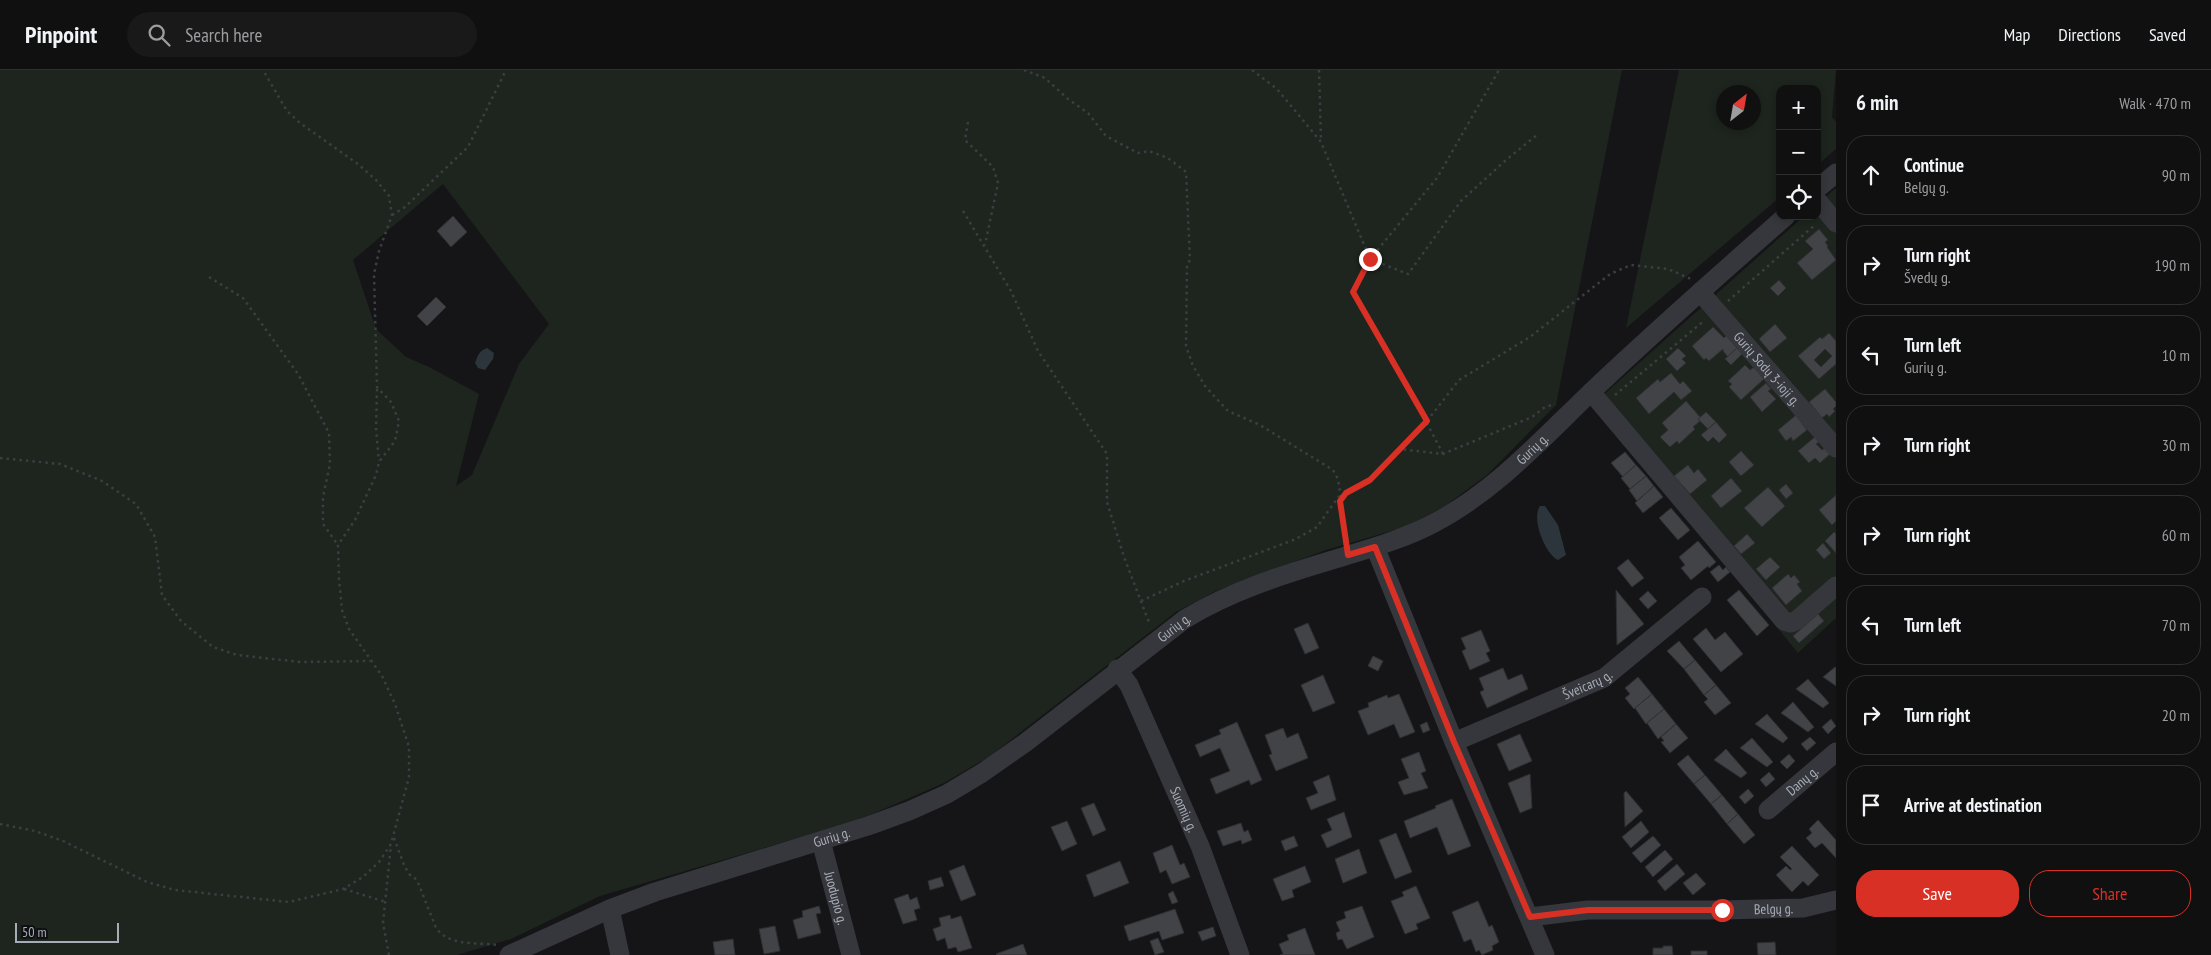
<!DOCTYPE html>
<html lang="en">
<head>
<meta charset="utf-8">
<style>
  :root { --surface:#101011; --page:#19191a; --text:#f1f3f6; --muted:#9c9d9f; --line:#303031; --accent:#d93025 }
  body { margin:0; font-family:"PT Sans Narrow",sans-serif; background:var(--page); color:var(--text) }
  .controls { position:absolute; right:15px; top:15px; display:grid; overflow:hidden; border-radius:10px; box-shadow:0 2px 8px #0003 }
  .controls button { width:45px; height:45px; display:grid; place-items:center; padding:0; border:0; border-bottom:1px solid var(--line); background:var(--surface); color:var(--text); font:25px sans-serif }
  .compass { position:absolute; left:1716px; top:15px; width:45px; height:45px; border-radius:50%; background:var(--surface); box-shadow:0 2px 8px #0003; rotate:31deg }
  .scale { position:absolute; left:15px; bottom:12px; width:104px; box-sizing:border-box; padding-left:5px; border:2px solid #a7adb7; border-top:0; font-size:14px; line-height:18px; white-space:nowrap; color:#a7adb7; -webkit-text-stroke:4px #101012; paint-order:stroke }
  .stop { position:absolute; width:15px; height:15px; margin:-11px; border:4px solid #d93025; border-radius:50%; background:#fff }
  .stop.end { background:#d93025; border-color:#fff; box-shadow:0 1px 5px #0008 }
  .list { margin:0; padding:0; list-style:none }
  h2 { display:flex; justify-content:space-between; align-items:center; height:65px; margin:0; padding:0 20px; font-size:21px }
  h2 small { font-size:16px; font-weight:400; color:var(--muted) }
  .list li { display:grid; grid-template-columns:32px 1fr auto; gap:15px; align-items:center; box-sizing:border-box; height:80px; margin:0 10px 10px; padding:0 10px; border:1px solid var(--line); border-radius:20px }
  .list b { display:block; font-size:19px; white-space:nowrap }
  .list p { margin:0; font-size:16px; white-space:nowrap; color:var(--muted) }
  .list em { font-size:16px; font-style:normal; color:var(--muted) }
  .actions { display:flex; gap:10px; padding:15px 20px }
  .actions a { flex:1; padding:11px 0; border:1px solid var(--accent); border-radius:20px; text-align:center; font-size:18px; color:var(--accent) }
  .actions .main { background:var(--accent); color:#fff }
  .icon { flex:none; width:28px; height:28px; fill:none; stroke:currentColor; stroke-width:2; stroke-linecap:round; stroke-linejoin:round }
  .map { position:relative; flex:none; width:1836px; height:885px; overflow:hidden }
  header { display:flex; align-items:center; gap:30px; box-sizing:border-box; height:70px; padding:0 25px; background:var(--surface); border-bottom:1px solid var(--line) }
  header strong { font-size:24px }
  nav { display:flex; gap:28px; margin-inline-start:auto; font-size:18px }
  .search { width:350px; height:45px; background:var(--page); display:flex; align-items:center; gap:12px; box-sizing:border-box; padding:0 18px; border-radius:28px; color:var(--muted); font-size:19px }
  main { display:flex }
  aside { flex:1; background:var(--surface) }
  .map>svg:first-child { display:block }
</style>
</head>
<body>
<header>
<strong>Pinpoint</strong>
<div class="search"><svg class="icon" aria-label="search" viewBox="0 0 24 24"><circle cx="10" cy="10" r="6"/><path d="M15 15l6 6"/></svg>Search here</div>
<nav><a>Map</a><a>Directions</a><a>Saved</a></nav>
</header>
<main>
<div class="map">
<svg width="1836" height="885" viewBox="0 0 1836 885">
  <rect width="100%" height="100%" fill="#151517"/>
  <g fill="#1d251e" fill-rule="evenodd">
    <path d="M0 0H1622L1556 335 1487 405 1445 436 1405 457 1326 480 1216 521 1176 542 990 686 944 713 856 751 600 826 511 869 457 885H0ZM443 114 549 254 519 294 472 405 456 416 479 324 429 297 406 287 376 259 353 190Z"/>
    <path d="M1679 0H1836L1832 47 1836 52V79L1817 95V19H1780V127L1626 258ZM1724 22H1754V52H1724Z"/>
    <path d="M1836 118V548L1798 583 1594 333 1804 146H1817V134Z"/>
  </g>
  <g fill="#2c353b">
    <path d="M487 278 494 283 493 289 485 300 478 298 475 293C478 285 479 281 487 278Z"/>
    <path d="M1540 436H1545L1558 455 1566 485 1558 490C1545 484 1531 448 1540 436Z"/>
  </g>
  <g fill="#414347" stroke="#2f2f33" fill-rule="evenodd">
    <path d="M453 146 467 162 451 177 437 161Z"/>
    <path d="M1819 159 1828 170 1825 172 1828 176 1827 177 1836 190 1812 210 1797 193 1813 179 1805 171Z"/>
    <path d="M1779 210 1786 218 1778 226 1770 218Z"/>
    <path d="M436 227 446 237 427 256 417 246Z"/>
    <path d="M1775 254 1787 268 1770 282 1759 269Z"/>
    <path d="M1713 257 1724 268 1728 264 1739 276 1728 287 1723 281V279L1709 291 1706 288 1704 290 1692 276Z"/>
    <path d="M1829 263 1836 271V294L1819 309 1798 286 1820 267 1822 269ZM1825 279 1832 286 1821 297 1814 290Z"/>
    <path d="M1738 277 1743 283 1731 295 1725 289Z"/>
    <path d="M1678 278 1686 286 1682 289 1686 293 1677 301 1666 289Z"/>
    <path d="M1745 295 1750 300 1754 297 1764 309 1741 330 1729 317 1732 314 1728 311Z"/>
    <path d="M1671 303 1680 314 1683 311 1692 321 1681 330 1674 322 1649 344 1636 328 1658 309 1660 312Z"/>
    <path d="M1766 313 1771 319 1768 321 1776 329 1762 342 1750 327Z"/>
    <path d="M1825 319 1836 332V336L1833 339 1835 341 1829 347 1827 344 1822 348 1809 332Z"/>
    <path d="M1686 331 1700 347 1698 349 1700 351 1693 357 1695 359 1679 374 1677 371 1670 377 1660 367 1668 360 1662 353Z"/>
    <path d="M1706 342 1716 352 1708 359 1698 349Z"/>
    <path d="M1796 345 1807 360 1793 371 1791 367 1786 371 1778 360Z"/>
    <path d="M1716 352 1727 365 1719 373 1713 367 1708 372 1701 365Z"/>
    <path d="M1816 366 1820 371 1816 374 1822 380 1826 377 1831 383 1820 393 1815 388 1809 393 1798 381Z"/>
    <path d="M1741 381 1754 395 1741 406 1729 392Z"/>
    <path d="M1625 382 1636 395 1623 407 1611 393Z"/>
    <path d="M1636 395 1646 406 1630 419 1621 408Z"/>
    <path d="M1688 395 1694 403 1698 399 1707 410 1690 424 1674 406Z"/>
    <path d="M1646 406 1654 416 1637 431 1629 420Z"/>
    <path d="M1731 408 1742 421 1721 438 1711 426Z"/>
    <path d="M1786 414 1793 423 1786 429 1779 420Z"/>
    <path d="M1654 416 1663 427 1643 443 1635 433Z"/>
    <path d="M1768 417 1785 436 1762 457 1744 438Z"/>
    <path d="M1836 425V451L1832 455 1819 440Z"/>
    <path d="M1671 438 1690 460 1678 470 1659 448Z"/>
    <path d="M1834 462 1836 464V483L1825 471Z"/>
    <path d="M1747 464 1755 473 1741 484 1734 476Z"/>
    <path d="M1698 471 1716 492 1709 498 1708 496 1691 510 1681 498 1685 495 1679 487Z"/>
    <path d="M1823 473 1831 483 1824 489 1816 480Z"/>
    <path d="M1770 487 1780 497 1766 510 1756 499Z"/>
    <path d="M1628 489 1644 508 1632 517 1617 498Z"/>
    <path d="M1719 495 1723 500 1726 497 1730 502 1718 512 1710 502Z"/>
    <path d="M1788 504 1791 508 1794 505 1800 512 1797 514 1802 521 1786 535 1772 518Z"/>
    <path d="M1616 520 1644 554 1617 575Z"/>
    <path d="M1739 520 1769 555 1757 566 1727 530Z"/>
    <path d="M1648 521 1657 531 1648 539 1639 529Z"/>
    <path d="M1818 544 1824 551 1799 573 1793 566Z"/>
    <path d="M1308 553 1319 578 1305 584 1294 559Z"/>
    <path d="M1706 558 1715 570 1725 562 1743 584 1721 602 1693 569Z"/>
    <path d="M1481 560 1490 581 1486 583 1490 591 1470 600 1462 581 1466 579 1461 568Z"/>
    <path d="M1679 571 1695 590 1684 599 1667 581Z"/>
    <path d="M1373 586 1383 591 1378 601 1368 596Z"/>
    <path d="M1695 590 1716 615 1704 625 1684 599Z"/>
    <path d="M1835 597 1836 598V616L1823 607Z"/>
    <path d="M1503 598 1508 610 1522 604 1528 619 1487 638 1480 622 1484 620 1479 608Z"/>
    <path d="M1323 605 1335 633 1313 642 1301 615Z"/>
    <path d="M1638 607 1652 624 1634 639 1625 628 1630 624 1625 618Z"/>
    <path d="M1808 609 1829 633 1823 638 1796 619Z"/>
    <path d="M1716 615 1731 633 1715 645 1704 632 1708 629 1704 625Z"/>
    <path d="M1399 624 1415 662 1400 668 1394 654 1368 665 1358 641 1369 637 1368 633 1387 625 1388 628Z"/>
    <path d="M1652 624 1664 639 1646 654 1635 638Z"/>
    <path d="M1793 632 1814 657 1808 662 1781 643Z"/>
    <path d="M1664 639 1676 654 1658 669 1647 653Z"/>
    <path d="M1767 644 1788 668 1783 673 1755 654Z"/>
    <path d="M1831 649 1836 656 1828 664 1822 657Z"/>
    <path d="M1237 652 1262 710 1251 715 1249 710 1216 724 1210 709 1230 701 1220 678 1200 687 1195 675 1221 664 1219 660Z"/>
    <path d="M1427 652 1430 660 1423 663 1420 655Z"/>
    <path d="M1676 654 1688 668 1670 683 1661 672 1664 671 1661 667Z"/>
    <path d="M1283 658 1287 668 1298 663 1308 688 1276 701 1269 685 1272 684 1265 665Z"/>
    <path d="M1520 664 1532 691 1509 701 1497 674Z"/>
    <path d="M1810 667 1816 673 1807 681 1801 674Z"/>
    <path d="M1752 668 1773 692 1767 697 1740 678Z"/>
    <path d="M1726 679 1747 703 1741 708 1714 690Z"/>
    <path d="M1419 682 1426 701 1421 703 1428 718 1404 725 1398 712 1409 708 1401 689Z"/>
    <path d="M1789 684 1795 691 1787 699 1780 692Z"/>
    <path d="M1688 685 1705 705 1694 714 1677 694Z"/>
    <path d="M1769 702 1775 709 1766 717 1760 710Z"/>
    <path d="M1530 704 1532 738 1520 743 1508 713Z"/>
    <path d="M1329 705 1336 730 1311 740 1306 728 1318 723 1313 712Z"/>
    <path d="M1705 705 1722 725 1711 734 1694 714Z"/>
    <path d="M1748 719 1754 726 1745 734 1739 727Z"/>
    <path d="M1626 721 1643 741 1625 757 1624 723Z"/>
    <path d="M1722 725 1738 744 1727 754 1711 734Z"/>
    <path d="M1452 729 1471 776 1448 785 1437 757 1410 768 1404 751 1436 738 1435 736Z"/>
    <path d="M1094 733 1106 760 1093 766 1081 738Z"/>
    <path d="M1344 742 1352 767 1327 778 1321 765 1332 760 1327 749Z"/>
    <path d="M1738 744 1755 765 1744 774 1727 754Z"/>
    <path d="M1818 750 1836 770V788L1822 773 1815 778 1806 768 1812 763 1809 759Z"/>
    <path d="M1067 751 1077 774 1062 781 1051 757Z"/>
    <path d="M1641 751 1649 762 1631 778 1622 767Z"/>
    <path d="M1241 753 1244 762 1248 760 1252 770 1242 774 1241 770 1223 776 1217 761Z"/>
    <path d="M1396 763 1412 802 1395 809 1379 770Z"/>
    <path d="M1294 766 1298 776 1285 781 1281 771Z"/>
    <path d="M1653 766 1661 775 1641 793 1632 783Z"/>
    <path d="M1172 775 1180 795 1184 793 1190 807 1172 814 1166 800 1160 803 1153 783Z"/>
    <path d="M1792 776 1819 805 1808 816 1803 811 1792 822 1776 805 1786 796 1790 800 1792 799 1780 787Z"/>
    <path d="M1359 779 1367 803 1343 813 1335 789Z"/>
    <path d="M1665 780 1673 789 1653 807 1645 797Z"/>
    <path d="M1120 791 1129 813 1094 827 1086 805Z"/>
    <path d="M1677 794 1685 804 1665 821 1657 811Z"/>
    <path d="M964 795 976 825 961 831 949 801Z"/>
    <path d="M1305 796 1311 812 1292 820 1294 827 1282 831 1273 809Z"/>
    <path d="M1696 803 1706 814 1693 825 1683 813Z"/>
    <path d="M941 807 944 816 930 820 928 811Z"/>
    <path d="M1416 816 1430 848 1416 854 1418 859 1405 864 1391 831 1404 826 1402 822Z"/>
    <path d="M1173 821 1178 832 1172 834 1168 824Z"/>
    <path d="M908 824 910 830 917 827 920 838 914 840 917 850 903 854 894 829Z"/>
    <path d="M1478 831 1489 857 1492 855 1499 872 1492 876 1493 880 1482 885 1479 880 1476 882 1471 869 1464 872 1452 842Z"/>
    <path d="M819 836 821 843 816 844 821 863 798 869 793 850 803 847 802 841Z"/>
    <path d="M1362 836 1374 867 1347 879 1342 869 1338 870 1336 863 1340 861 1336 852 1346 848 1344 842Z"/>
    <path d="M1175 839 1184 863 1162 870 1159 861 1129 871 1124 856Z"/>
    <path d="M950 845 951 849 961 846 972 878 958 882 956 877 948 879 945 868 937 871 933 859 941 856 939 848Z"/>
    <path d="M775 856 780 881 764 884 759 859Z"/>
    <path d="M1213 857 1216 866 1202 871 1198 862Z"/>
    <path d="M1305 858 1315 885H1280L1283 884 1279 874 1289 870 1287 865Z"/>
    <path d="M1158 868 1164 882 1155 885 1150 871Z"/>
    <path d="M733 869 735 885H715L713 872Z"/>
    <path d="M1775 872 1776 885H1758L1757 873Z"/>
    <path d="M1023 874 1027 885H997L996 884Z"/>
    <path d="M1663 876H1672L1673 885H1653V878H1663Z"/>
    <rect x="1691" y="881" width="16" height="4"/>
  </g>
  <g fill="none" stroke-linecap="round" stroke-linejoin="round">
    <g stroke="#3c3e43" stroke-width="2.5" stroke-dasharray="2.5 4" stroke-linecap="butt">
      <path d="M1024 0 1045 8 1068 29 1088 43 1106 66 1138 83 1149 81 1168 88 1186 102 1190 190 1187 195 1186 276 1193 296 1205 316 1228 341 1260 355 1333 400 1338 409 1347 469"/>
      <path d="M1252 0 1277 19 1321 72 1370 189 1408 204 1461 131 1506 90 1537 65"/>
      <path d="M1319 0 1321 70"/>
      <path d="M968 52 965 70 993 97 998 113 985 175"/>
      <path d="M963 141 1011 221 1038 281 1107 384V432L1124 487 1150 555"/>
      <path d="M392 145 405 137 468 77 506 0"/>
      <path d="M209 207 243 228 298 304 329 363 330 394 323 427V454L338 475"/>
      <path d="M1728 231 1816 154"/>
      <path d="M377 319 376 359 379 391"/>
      <path d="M1615 325 1705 250"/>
      <path d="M1400 379 1427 351 1459 310 1530 267 1610 204 1631 195 1668 199 1691 209"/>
      <path d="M1443 384 1406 313 1353 222 1370 189 1437 108 1499 0"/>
      <path d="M0 388 60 394 102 411 136 434 155 467 162 525 181 551 213 577 237 585 300 592 370 591"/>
      <path d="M1340 431 1345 423 1370 410 1400 379 1443 384 1532 347 1545 337 1555 334"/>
      <path d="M1141 531 1184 511 1296 469 1317 457 1339 426"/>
      <path d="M0 754 35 761 63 771 147 812 175 820 289 832 343 819 363 807 379 792 391 774 409 707V677L395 634 382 606 349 559 342 540 339 509 338 475 355 450 376 405 379 392 395 371 399 351 391 332 377 317 374 204 379 181 392 145 389 126 376 110 358 94 300 53 287 41 263 0"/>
      <path d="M394 768 404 795 409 804 417 810 436 858C450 877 477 872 498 875"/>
      <path d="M344 819 386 832"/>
      <path d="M389 885 383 853 391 775"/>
    </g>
    <g stroke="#36373c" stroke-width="19">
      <path d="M1817 119 1836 103"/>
      <path d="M1817 130 1836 153"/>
      <path id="s1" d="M1700 222 1836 378"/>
      <path d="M1591 322 1784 551 1791 553 1797 550 1836 516"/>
      <path d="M1375 477 1454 672 1545 885"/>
      <path id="s2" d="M1117 599 1129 615 1200 776 1240 885"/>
      <path id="s3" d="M1454 672 1604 608 1702 527"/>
      <path id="s4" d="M1768 740 1836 682"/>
      <path id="s5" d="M821 771 851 885"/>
      <path d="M610 839 620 885"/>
      <path id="s6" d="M1530 847 1588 840H1722L1803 838 1836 830"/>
      <path id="s7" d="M509 885 610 839 655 822 868 756 909 741 947 724 982 703 1025 673 1185 549C1233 520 1285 504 1339 488 1371 478 1404 469 1434 453 1494 422 1542 369 1590 323 1654 262 1720 204 1786 146"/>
    </g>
  </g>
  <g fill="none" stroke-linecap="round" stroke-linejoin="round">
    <path stroke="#d93025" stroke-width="6" d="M1370 189 1353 222 1427 351 1370 410 1346 423 1340 431 1348 485 1375 477 1454 672 1530 847 1588 840H1722"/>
  </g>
  <g text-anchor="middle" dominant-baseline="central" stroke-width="4" stroke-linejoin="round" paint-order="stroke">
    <g font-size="14" fill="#a7adb7" stroke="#101012">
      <text stroke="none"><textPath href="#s1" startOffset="102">Gurių Sodų 3-ioji g.</textPath></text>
      <text stroke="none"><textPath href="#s7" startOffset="1154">Gurių g.</textPath></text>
      <text stroke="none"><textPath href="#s7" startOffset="749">Gurių g.</textPath></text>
      <text stroke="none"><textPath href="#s3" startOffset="145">Šveicarų g.</textPath></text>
      <text stroke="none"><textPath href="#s4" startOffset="45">Danų g.</textPath></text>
      <text stroke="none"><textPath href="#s2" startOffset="156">Suomių g.</textPath></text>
      <text stroke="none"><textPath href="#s7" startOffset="344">Gurių g.</textPath></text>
      <text stroke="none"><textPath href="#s5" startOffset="59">Juodupio g.</textPath></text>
      <text stroke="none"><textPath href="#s6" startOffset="244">Belgų g.</textPath></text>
    </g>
  </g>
</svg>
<div class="controls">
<button>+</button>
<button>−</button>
<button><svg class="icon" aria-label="locate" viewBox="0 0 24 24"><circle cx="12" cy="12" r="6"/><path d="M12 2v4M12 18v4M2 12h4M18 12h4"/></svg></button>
</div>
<svg class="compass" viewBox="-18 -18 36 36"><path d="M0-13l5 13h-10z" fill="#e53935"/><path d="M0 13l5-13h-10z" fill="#9c9d9f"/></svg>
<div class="scale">50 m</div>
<div class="stop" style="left:1722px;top:840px"></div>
<div class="stop end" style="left:1370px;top:189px"></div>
</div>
<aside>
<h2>6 min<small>Walk · 470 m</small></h2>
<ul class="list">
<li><svg class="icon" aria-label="ahead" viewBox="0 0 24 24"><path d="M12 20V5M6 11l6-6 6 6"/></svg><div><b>Continue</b><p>Belgų g.</p></div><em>90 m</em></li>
<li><svg class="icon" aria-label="right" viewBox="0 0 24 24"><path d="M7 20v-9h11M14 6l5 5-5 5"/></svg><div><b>Turn right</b><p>Švedų g.</p></div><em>190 m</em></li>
<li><svg class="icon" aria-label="left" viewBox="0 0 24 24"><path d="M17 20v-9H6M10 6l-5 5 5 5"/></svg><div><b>Turn left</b><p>Gurių g.</p></div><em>10 m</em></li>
<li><svg class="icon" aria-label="right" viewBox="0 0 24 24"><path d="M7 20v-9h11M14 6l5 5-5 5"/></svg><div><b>Turn right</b></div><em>30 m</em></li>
<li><svg class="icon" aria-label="right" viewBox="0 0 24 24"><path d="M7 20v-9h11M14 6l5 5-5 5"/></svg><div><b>Turn right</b></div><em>60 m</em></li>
<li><svg class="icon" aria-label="left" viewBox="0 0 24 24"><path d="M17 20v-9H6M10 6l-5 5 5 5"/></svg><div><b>Turn left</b></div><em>70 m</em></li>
<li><svg class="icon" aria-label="right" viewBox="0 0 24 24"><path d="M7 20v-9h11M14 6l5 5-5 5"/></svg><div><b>Turn right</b></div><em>20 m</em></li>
<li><svg class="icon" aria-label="arrive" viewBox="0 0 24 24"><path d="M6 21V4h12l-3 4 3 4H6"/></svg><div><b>Arrive at destination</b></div></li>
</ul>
<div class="actions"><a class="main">Save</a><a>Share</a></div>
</aside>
</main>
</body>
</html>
